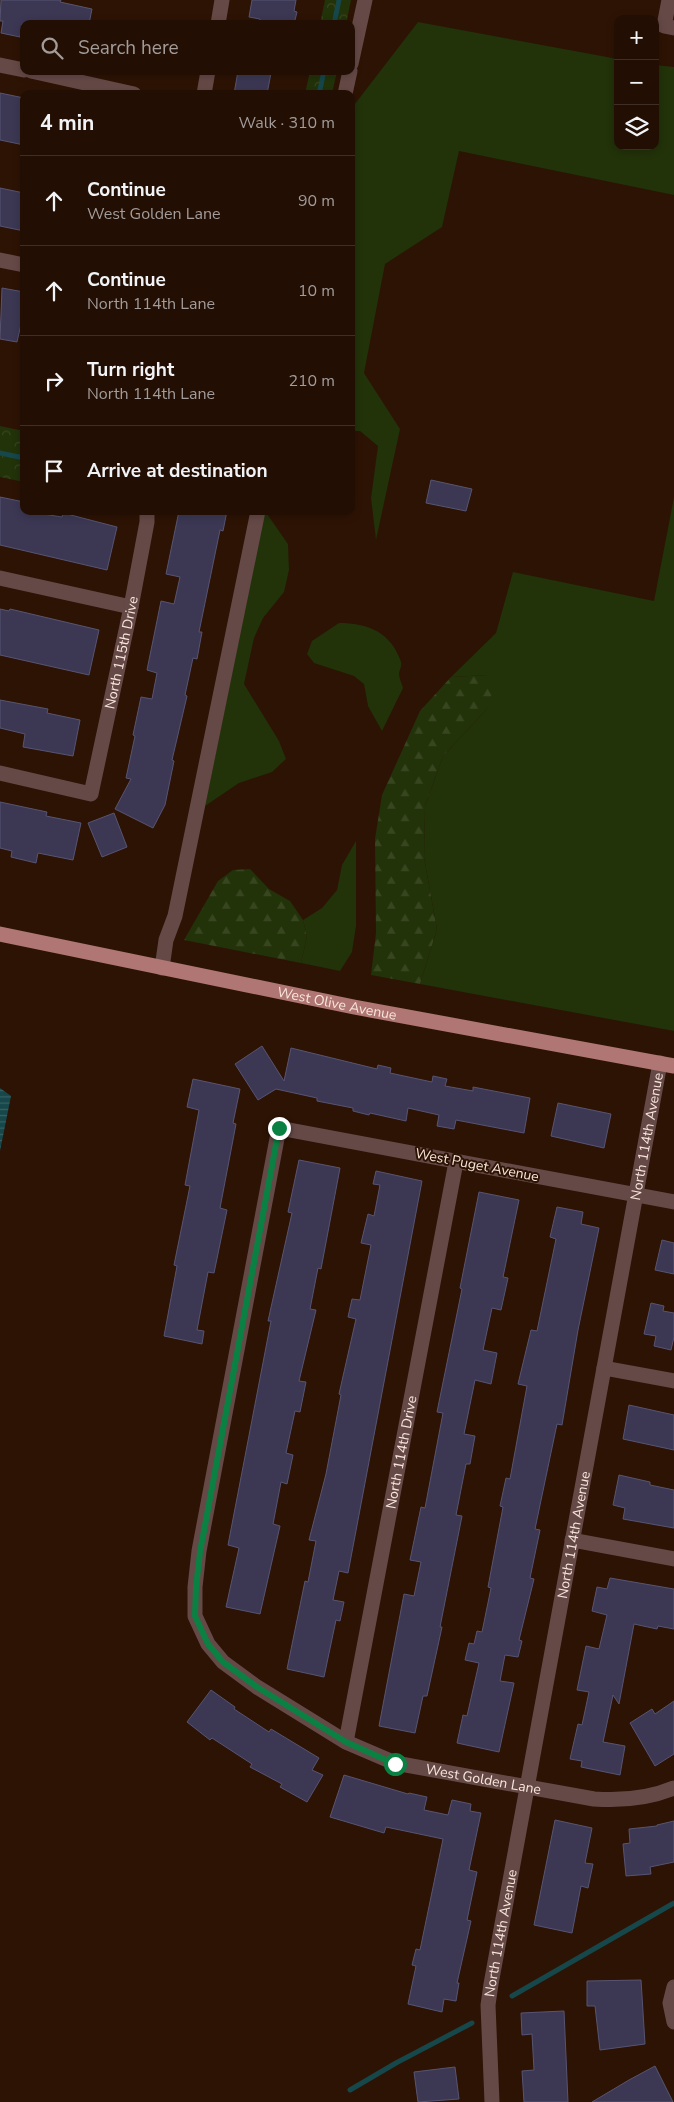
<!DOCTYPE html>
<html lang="en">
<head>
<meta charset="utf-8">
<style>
  :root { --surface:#220e03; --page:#2e1c12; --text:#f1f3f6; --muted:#a29c9a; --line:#3f2e25 }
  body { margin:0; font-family:"Nunito Sans",sans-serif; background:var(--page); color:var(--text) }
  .controls { position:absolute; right:15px; top:15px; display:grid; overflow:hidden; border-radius:10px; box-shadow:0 2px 8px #0003 }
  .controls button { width:45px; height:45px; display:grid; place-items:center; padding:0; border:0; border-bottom:1px solid var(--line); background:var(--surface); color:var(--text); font:25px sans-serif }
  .stop { position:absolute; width:15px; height:15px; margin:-11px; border:4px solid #0b8043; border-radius:50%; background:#fff }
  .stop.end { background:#0b8043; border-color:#fff; box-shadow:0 1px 5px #0008 }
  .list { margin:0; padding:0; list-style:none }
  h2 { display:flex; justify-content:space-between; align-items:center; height:65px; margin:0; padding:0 20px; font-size:21px }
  h2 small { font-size:16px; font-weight:400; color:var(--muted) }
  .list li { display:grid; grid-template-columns:32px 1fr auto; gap:15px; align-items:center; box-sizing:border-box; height:90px; padding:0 20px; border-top:1px solid var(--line) }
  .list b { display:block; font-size:19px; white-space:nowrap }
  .list p { margin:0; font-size:16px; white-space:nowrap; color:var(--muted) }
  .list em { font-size:16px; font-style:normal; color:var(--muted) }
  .icon { flex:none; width:28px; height:28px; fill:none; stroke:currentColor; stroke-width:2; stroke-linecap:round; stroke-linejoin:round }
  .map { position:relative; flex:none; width:674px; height:2102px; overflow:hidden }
  .search { position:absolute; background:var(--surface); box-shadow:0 2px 8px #0003; left:20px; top:20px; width:335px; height:55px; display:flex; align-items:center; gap:12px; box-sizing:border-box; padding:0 18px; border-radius:10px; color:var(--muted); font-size:19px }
  .panel { position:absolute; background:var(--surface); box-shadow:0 2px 8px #0003; left:20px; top:90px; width:335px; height:425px; border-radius:10px }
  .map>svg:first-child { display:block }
</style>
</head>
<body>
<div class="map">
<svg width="674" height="2102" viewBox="0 0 674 2102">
  <defs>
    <pattern id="forest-firs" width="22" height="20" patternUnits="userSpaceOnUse" patternTransform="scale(1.25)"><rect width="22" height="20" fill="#223209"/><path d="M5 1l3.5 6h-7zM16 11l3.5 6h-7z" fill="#384620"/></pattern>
    <pattern id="park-crowns" width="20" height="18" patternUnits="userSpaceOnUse" patternTransform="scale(1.25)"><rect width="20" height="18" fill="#223209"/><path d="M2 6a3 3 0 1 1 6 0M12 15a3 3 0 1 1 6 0" fill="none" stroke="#384620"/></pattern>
    <pattern id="water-rules" width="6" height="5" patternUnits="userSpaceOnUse" patternTransform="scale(1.25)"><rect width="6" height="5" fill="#16474a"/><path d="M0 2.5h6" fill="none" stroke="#396164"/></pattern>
  </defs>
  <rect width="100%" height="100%" fill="#2d1304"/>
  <g fill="#223209">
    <path d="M418 22 618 59V146H655V65L674 67V195L459 151 442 227 385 264 364 373 400 429 376 540 371 498 378 446 360 431H351V109Z"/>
    <path d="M674 497V1031L420 984 437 929 424 858 425 806 443 756 487 709 488 675 451 677 496 633 513 572 654 601Z"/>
    <path d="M265 511 288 544 289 570 284 592 263 618 254 638 244 684 279 741 286 759 272 772 239 783 205 806Z"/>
    <path d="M339 623C368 623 391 632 401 662 402 666 400 669 399 673 399 678 402 684 403 688L382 731 368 706 364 684 354 676 314 663 307 654 312 641Z"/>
    <path d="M356 841V926L352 952 340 971 301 963 307 936 303 920 322 908 337 890 342 865Z"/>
  </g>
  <g fill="url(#forest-firs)">
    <path d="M488 675 494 687 487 709 443 756 425 806 424 858 437 929 420 984 371 975 376 933 375 839 382 795 420 711 451 677Z"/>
    <path d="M250 869 269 889 290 901 303 920 307 936 301 963 184 940 218 881 233 870Z"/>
  </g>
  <g fill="url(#park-crowns)">
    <path d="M325 0H351L346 24H320Z"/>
    <path d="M310 71H337L332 94H305Z"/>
    <path d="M0 426 24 431V482L0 477Z"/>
  </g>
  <path fill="url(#water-rules)" d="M0 1088 11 1096 0 1151Z"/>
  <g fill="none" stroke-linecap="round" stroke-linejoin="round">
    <g stroke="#16474a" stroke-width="5">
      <path d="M334 24 339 0"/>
      <path d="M319 94 324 71"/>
      <path d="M0 453 24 458"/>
      <path d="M512 1996 674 1903"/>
      <path d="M350 2090 396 2063 472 2023"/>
    </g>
  </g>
  <g fill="#3c3854" stroke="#575472">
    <path d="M1 0H61L60 2 92 9 89 24H22L20 37 1 33 3 21H0Z"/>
    <path d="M252 0H296L294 11 297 12 294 24H259L260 19 249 17Z"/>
    <path d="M238 71H261L271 73 267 94H234Z"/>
    <path d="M0 93 24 98V145L0 140Z"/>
    <path d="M0 188 24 193V231L0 226Z"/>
    <path d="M2 288 24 292V311L17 342 0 339Z"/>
    <path d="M431 480 472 489 466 511 426 503Z"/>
    <path d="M0 497 24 502V511L62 517 63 513 117 527 107 570 0 545Z"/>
    <path d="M179 511H227L223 531 220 530 199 632H202L197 659 193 658 185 695 187 696 172 760 174 761 165 805 153 828 115 809 131 779 126 778 135 736 133 735 141 697 152 699 157 673 147 670 161 601 174 604 180 577 166 574Z"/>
    <path d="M0 609 9 611 10 609 99 630 89 675 0 655Z"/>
    <path d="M0 700 48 709 47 713 80 720 73 756 23 747 25 734 0 728Z"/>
    <path d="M0 802 47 812 46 816 81 823 73 860 38 853 36 863 11 857 12 851 0 848Z"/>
    <path d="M114 813 127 847 102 857 88 823Z"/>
    <path d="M262 1046 284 1081 291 1048 377 1069 378 1065 391 1068 390 1073 432 1082 433 1076 447 1079 445 1086 473 1091V1087L530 1098 524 1133 456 1120 454 1129 437 1126 439 1115 408 1108 406 1121 370 1113 369 1115 353 1111V1108L317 1101V1098L276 1089 258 1100 235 1064Z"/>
    <path d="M193 1079 240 1089 233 1123 236 1124 220 1208 227 1210 214 1273 208 1272 197 1330 204 1331 202 1344 164 1336 177 1266 174 1265 190 1186 185 1185 199 1110 187 1107Z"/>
    <path d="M558 1103 611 1114 604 1148 551 1136Z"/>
    <path d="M299 1160 340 1168 321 1269 318 1268 310 1309 316 1310 299 1381 306 1382 300 1412 295 1411 286 1453 293 1455 287 1484 281 1482 273 1524 280 1526 260 1614 226 1607 239 1548 228 1545 271 1321H268L292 1213 288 1212Z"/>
    <path d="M376 1171 422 1181 348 1573 339 1571 333 1600 344 1602 340 1621 336 1620 324 1677 287 1669 305 1581 308 1582 316 1541 309 1540 326 1474 341 1395 339 1394 356 1319 348 1317 352 1299 360 1300 371 1245 361 1243 368 1214 374 1216 380 1185 373 1184Z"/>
    <path d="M479 1192 519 1200 503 1277 508 1278 501 1310 492 1308 483 1350 497 1353 491 1384 475 1380 464 1434 475 1436 470 1464H466L456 1515 462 1516 440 1627H442L427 1696H423L415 1733 379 1726 404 1594 414 1596 421 1562 410 1560 421 1507 425 1508 443 1413 437 1412 462 1289 460 1288Z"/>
    <path d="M557 1207 583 1212 581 1224 599 1228 578 1330 562 1425 557 1424 535 1529 540 1530 530 1578 534 1579 519 1640 522 1641 518 1657 505 1655 500 1681 514 1683 499 1752 457 1743 463 1715 467 1716 479 1663 465 1660 469 1643 474 1644 477 1631 482 1632 491 1588 488 1587 503 1507 500 1506 506 1478 510 1479 527 1386 518 1384 531 1330 537 1331 556 1239 550 1237Z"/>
    <path d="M662 1240 674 1243V1274L655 1270Z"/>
    <path d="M651 1303 664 1306 663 1311 674 1313V1337L671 1350 654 1346 656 1336 644 1334Z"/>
    <path d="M629 1405 674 1415V1450L623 1439Z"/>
    <path d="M619 1475 650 1482V1485L674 1490V1528L623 1519 625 1508 613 1505Z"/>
    <path d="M610 1578 674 1589V1629L658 1626 657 1629 634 1624 619 1704 613 1695 603 1742 625 1746 620 1775 581 1767 582 1761 570 1759 578 1724 582 1725 589 1692 577 1690 586 1646 599 1649 607 1615 592 1611 597 1587 607 1589Z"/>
    <path d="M211 1690 235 1707 234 1709 269 1732 271 1729 319 1758 312 1770 323 1775 307 1802 280 1787 282 1784 250 1767 252 1764 212 1738 210 1740 187 1722Z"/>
    <path d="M674 1701V1754L655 1766 630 1723 652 1709 655 1714Z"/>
    <path d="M344 1775 408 1794 409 1793 427 1797 424 1810 448 1815 452 1800 471 1804 470 1811 481 1813 469 1870 477 1872 467 1920 471 1921 457 1983H459L456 2001 444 1999 442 2012 408 2004 416 1966 412 1965 416 1949 420 1950 443 1839 386 1827 384 1833 330 1817Z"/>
    <path d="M555 1820 592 1828 585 1863 593 1864 588 1888 581 1886 572 1933 534 1925Z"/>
    <path d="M674 1821V1862L650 1867 651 1874 626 1876 623 1844 630 1843 629 1829 657 1826V1825Z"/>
    <path d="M641 1980 645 2044 600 2050 595 2006H587V1981Z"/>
    <path d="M564 2011 568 2102H524L522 2071 534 2070 532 2034 522 2035 521 2013Z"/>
    <path d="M655 2066 673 2102H592L629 2080Z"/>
    <path d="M455 2067 459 2099 418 2102 414 2072Z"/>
  </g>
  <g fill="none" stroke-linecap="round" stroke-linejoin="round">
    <g stroke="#654947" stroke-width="15">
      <path d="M669 0 664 26 674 28"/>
      <path d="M218 24 222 0"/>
      <path d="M351 64 365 0"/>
      <path d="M0 65 24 70"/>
      <path d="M31 71 134 94"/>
      <path d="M204 94 208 71"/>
      <path d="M345 94 350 71"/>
      <path d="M0 260 24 265"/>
      <path d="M0 578 131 607"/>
      <path id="s1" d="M0 773 91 794 131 607 147 522V511"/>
      <path d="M162 968 166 940 175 916 258 511"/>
      <path id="s2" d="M674 1202 279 1128 199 1551 195 1587V1616L208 1644 223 1662 257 1687 346 1742 395 1763 594 1799C622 1801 648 1799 674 1788"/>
      <path d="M604 1368 674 1381"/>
      <path d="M572 1540 674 1559"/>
      <path id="s3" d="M346 1742 456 1162"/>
      <path d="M674 1987 670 2003 674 2022"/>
      <path id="s4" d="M492 2102 488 2005 491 1984 660 1063"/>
    </g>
    <path stroke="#af7673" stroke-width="15" id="s5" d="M0 934 354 1007 674 1066"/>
  </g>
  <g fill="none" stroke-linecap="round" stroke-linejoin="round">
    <path stroke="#0b8043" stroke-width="6" d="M279 1128 200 1552 196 1587 195 1616 208 1644 223 1662 257 1687 346 1742 395 1764"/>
  </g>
  <g text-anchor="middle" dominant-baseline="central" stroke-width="4" stroke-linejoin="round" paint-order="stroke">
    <g font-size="14" fill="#f8e5db" stroke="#2d1304">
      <text stroke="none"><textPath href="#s1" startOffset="238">North 115th Drive</textPath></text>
      <text stroke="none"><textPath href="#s5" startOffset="344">West Olive Avenue</textPath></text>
      <text stroke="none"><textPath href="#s4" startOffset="980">North 114th Avenue</textPath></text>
      <text transform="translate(477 1165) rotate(11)">West Puget Avenue</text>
      <text stroke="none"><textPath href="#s3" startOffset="295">North 114th Drive</textPath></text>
      <text stroke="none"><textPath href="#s4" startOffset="575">North 114th Avenue</textPath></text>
      <text stroke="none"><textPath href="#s2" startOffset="1242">West Golden Lane</textPath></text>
      <text stroke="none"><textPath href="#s4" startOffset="170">North 114th Avenue</textPath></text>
    </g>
  </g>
</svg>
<div class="controls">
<button>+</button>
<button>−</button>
<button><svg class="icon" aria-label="layers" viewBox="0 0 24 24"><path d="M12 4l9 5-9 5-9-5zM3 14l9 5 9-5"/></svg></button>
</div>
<div class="stop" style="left:395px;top:1764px"></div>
<div class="stop end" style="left:279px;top:1128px"></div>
<div class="search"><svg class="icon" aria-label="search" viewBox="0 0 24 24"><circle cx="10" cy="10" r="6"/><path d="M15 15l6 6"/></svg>Search here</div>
<section class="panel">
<h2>4 min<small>Walk · 310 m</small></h2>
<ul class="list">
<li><svg class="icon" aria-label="ahead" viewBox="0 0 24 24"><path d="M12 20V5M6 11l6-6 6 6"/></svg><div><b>Continue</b><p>West Golden Lane</p></div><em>90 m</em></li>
<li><svg class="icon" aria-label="ahead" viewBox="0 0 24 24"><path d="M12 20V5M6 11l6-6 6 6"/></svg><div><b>Continue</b><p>North 114th Lane</p></div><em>10 m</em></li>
<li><svg class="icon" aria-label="right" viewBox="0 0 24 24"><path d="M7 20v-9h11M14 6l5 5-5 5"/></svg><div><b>Turn right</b><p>North 114th Lane</p></div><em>210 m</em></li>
<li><svg class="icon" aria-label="arrive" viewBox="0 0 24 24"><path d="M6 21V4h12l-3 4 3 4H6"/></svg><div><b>Arrive at destination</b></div></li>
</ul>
</section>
</div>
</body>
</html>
